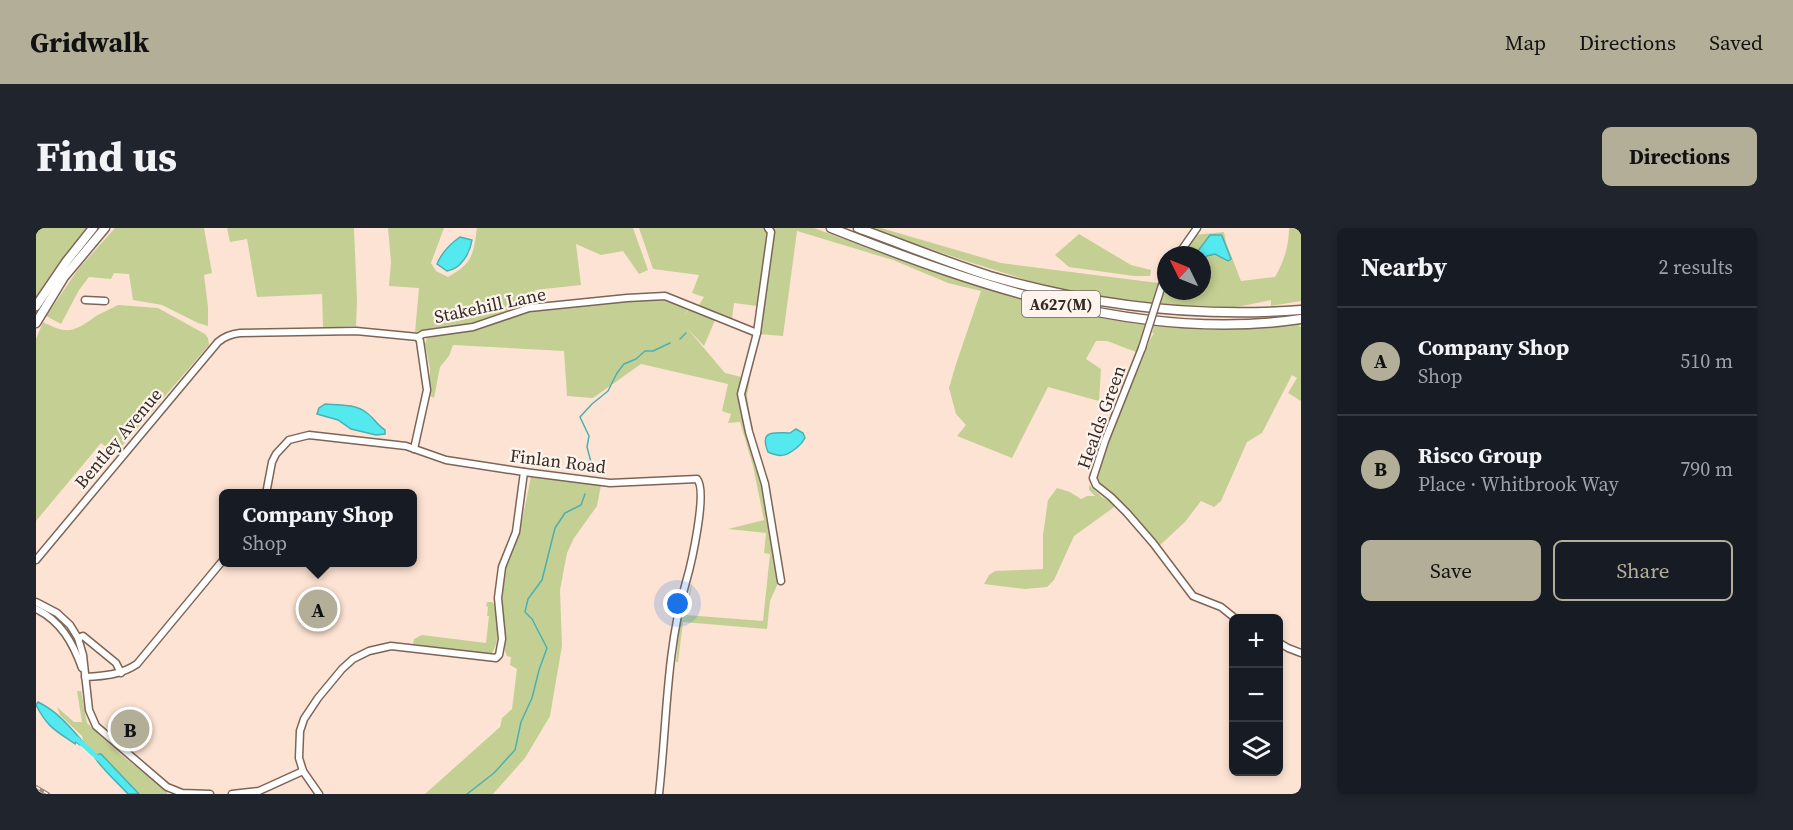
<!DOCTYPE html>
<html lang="en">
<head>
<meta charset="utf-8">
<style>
  :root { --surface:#171b24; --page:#20242c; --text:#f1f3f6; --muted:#9ea1a6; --line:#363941; --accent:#b2ae98 }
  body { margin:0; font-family:"Source Serif 4",serif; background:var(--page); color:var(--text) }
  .controls { position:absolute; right:18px; bottom:18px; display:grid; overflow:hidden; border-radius:9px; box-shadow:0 3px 9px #0003 }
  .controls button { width:54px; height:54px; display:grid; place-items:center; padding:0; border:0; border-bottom:2px solid var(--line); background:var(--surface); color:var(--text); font:30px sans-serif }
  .compass { position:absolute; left:1121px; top:18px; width:54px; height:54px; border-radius:50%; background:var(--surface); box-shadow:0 3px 9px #0003; rotate:313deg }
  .you { position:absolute; left:642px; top:376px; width:21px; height:21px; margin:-15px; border:4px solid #fff; border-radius:50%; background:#1a73e8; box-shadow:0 0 0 9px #1a73e833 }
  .badge { display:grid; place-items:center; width:39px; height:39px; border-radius:50%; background:var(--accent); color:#111; font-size:20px; font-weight:700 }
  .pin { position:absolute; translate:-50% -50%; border:3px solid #fff; box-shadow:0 2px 6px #0006 }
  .popup { position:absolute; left:183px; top:261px; width:198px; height:78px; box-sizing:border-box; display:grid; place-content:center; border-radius:9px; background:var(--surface); filter:drop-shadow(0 2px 4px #0005); font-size:20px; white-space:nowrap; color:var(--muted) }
  .popup b { font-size:22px; color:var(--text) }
  .popup::after { content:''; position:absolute; left:50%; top:100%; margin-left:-12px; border:12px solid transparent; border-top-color:var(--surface) }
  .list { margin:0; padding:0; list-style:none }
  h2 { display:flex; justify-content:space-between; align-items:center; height:78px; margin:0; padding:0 24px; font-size:26px }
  h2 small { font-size:20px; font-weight:400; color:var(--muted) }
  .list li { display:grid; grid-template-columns:39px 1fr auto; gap:18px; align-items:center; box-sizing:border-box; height:108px; padding:0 24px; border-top:2px solid var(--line) }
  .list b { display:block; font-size:22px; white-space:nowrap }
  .list p { margin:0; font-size:20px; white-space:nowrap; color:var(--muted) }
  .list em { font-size:20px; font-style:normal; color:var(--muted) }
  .actions { display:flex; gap:12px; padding:18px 24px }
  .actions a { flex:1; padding:14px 0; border:2px solid var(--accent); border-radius:9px; text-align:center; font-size:21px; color:var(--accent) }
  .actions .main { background:var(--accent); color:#111 }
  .icon { flex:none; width:33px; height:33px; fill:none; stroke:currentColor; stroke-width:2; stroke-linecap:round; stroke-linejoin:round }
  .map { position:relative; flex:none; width:1265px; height:566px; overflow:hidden; border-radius:9px }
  header { display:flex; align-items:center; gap:36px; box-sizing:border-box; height:84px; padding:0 30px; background:var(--accent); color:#111 }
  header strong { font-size:28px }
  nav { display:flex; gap:33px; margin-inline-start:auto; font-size:21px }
  .intro { display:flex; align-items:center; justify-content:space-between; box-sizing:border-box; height:144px; padding:0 36px }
  h1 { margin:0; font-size:42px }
  .button { padding:15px 27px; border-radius:9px; background:var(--accent); color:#111; font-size:21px; font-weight:700 }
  main { display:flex; gap:36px; padding:0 36px }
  aside { flex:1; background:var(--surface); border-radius:9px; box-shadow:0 3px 9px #0003 }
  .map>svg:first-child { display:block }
</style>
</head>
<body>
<header>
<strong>Gridwalk</strong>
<nav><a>Map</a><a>Directions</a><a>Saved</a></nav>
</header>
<div class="intro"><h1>Find us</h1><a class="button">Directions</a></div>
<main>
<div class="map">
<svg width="1265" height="566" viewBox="0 0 1265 566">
  <rect width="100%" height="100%" fill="#fde3d3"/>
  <g fill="#c4d093">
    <path d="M0 0H52C32 21 16 45 0 69Z"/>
    <path d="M79 0H168L176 45 168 47 172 79V98L162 95 126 77 97 72 93 46 78 45 75 51 53 49 43 62 25 96 10 88 43 40Z"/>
    <path d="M191 0H318L321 72 320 98 287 100 286 66 221 69 211 11 194 14Z"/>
    <path d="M352 0H408L395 35 400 43 412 49C437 35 437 27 441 0H597L612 42 603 46 587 23 565 27 540 16 545 57 499 62 500 78 441 95 379 104 383 60 353 58 355 34Z"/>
    <path d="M603 0H729L731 5 721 78 698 75 696 91 663 77 668 69 656 65 663 47 617 41Z"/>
    <path d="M738 0H778L863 31 972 67 1047 87 1109 97 1100 124 1071 113H1060L1050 131 1065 141 1063 173 1012 159 976 230 921 208 930 197 920 186 913 160 920 136 945 63 912 55 857 32 761 3 747 108 722 106Z"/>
    <path d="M832 0H845L965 35 1122 55 1115 77 1013 59 933 34Z"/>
    <path d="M1253 0H1265V73L1235 78V72L1206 78 1191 80H1123L1130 51V63H1166V27H1145L1158 7 1188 4 1190 14 1205 53 1239 49C1248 33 1253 18 1253 0Z"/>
    <path d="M1043 6 1095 37 1115 42 1114 48H1098L1033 39 1019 27Z"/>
    <path d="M629 70 653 80 648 88 654 80 680 90 668 118 650 99 689 145 714 151 711 168 717 210 732 260 747 344 734 373 731 401 647 394 642 434H640L644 395 657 352 650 387 727 393 734 326 728 325 730 305 692 301 728 292 717 238 704 194 692 195 695 186 686 183 692 156 605 136 557 170 531 168 528 123 417 117 413 128 404 139 398 170 394 168V141L389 116 391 110 455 97 494 82Z"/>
    <path d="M82 77 122 80 169 106 172 110 173 117 79 226 65 215 0 293V111L7 94C32 107 38 104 60 88 67 84 75 81 82 77Z"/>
    <path d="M1265 95 1263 98 1265 99V173L1252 165 1261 150 1256 147 1226 205 1211 214 1185 273 1178 279 1165 273 1149 294 1123 318C1111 303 1098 288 1084 274 1076 266 1065 260 1061 250 1070 210 1088 172 1105 135 1110 125 1111 115 1118 105H1116L1118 97 1188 101Z"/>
    <path d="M495 249 565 257 561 278 538 310 531 325 524 362 526 418 514 488 489 530 457 566H389L464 499 466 490 476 481 481 441 474 437 475 429 471 428 469 423 466 367 471 332 484 302Z"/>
    <path d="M1053 257 1066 269 1081 277 1038 308 1018 352 1011 359 989 361 948 356 953 347 959 343 1007 341V307L1012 272 1021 260 1034 264 1045 271 1051 268H1059L1053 262Z"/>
    <path d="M451 374H456L459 377C460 392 465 412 456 425H438L377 416 378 411 386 407 450 415 453 388H451L452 379 450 378Z"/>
    <path d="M41 463H45L51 495 85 527 132 563 131 566H103L65 526H60L48 515 46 508 24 487 21 479 38 494H46Z"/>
  </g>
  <g fill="#54e9ef" stroke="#4bb0b2" stroke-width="1.5">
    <path d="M1174 7H1185L1186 8 1195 31 1192 33 1179 26 1171 28 1166 32V27H1159Z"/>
    <path d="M424 9 436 12C434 25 425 41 411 43L401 36C406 24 414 16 424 9Z"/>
    <path d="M289 176C304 177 320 176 331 185 338 190 341 197 349 202V206L340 207 315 201 302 192 281 186 283 180Z"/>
    <path d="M760 201 767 205 769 210C766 216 764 217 759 221 749 229 743 229 732 224 723 201 738 205 754 205Z"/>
    <path d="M2 474C21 483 34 499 47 514L44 517 40 514 39 516C19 502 12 500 0 477Z"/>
    <path d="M63 526H65L103 566H92C85 558 61 536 59 529Z"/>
  </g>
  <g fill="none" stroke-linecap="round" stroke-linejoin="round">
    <g stroke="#4bb0b2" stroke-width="1.5">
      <path d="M644 111 650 105"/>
      <path d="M555 234 551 219 553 208 544 189 556 176 572 163 581 145 588 136 600 131 609 123H617L634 115"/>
      <path d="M431 566 458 545 479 522 485 494 496 470 503 442 511 420 496 391 489 384 492 371 506 352 519 300 529 285 545 277 549 266"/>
    </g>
    <path stroke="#54e9ef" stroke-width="5" d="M41 511 63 531"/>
    <defs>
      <g id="minor">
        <path d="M732 0 735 4 721 105 705 166 713 204 729 256 745 353"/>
        <path d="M1142 27 1161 0"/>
        <path d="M1126 57 1130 46"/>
        <path d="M49 72 69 73"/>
        <path d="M1106 120 1069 213 1057 250 1060 257 1075 269 1091 285 1117 315 1157 368 1185 379 1200 391"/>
        <path d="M378 221 391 162 384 113 382 109"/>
        <path d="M230 266 236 234 240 226 253 212 273 207 370 218 410 232 488 244 574 255 661 251C672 263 655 337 650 354 630 423 631 495 623 566"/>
        <path d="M0 332 182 114C189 108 195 106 204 105L320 103 382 109 387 106 437 99 493 80 591 70 629 68 721 105"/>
        <path d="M0 374 21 385 34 397 42 410 47 427 53 482 60 498 131 559 146 565 174 566"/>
        <path d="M0 381C25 393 37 415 46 440"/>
        <path d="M42 410 47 408 80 435 85 445"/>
        <path d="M1242 414 1252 420 1265 425"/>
        <path d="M49 449C68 448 85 447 101 436L188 331"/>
        <path d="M196 566 223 563 267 543"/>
        <path d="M283 566 267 543 263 530 264 503 268 491 282 470 306 441 317 431 333 423 355 418 460 430 463 427 466 411 462 370 466 339 480 304 488 244"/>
      </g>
      <g id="highway">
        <path d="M795 0C942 58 1105 115 1265 91"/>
        <path d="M822 0C866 16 910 34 954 48 1057 78 1159 90 1265 82"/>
        <path d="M0 78 30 34 57 0"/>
        <path d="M0 95 28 49 69 0"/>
      </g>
    </defs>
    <use href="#minor" stroke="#7c6557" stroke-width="9"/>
    <use href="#highway" stroke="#7c6557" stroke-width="11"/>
    <use href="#minor" stroke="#fff" stroke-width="6"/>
    <use href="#highway" stroke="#fff" stroke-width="8"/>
    <defs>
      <path id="rail" d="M0 559 12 566"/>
    </defs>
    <use href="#rail" stroke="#9c8a7f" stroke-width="4"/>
    <use href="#rail" stroke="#fef4ed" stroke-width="1.5" stroke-dasharray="4.5" stroke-linecap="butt"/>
    <defs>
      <path id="minor-bridge" d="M1106 120 1126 57"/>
    </defs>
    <use href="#minor-bridge" stroke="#7c6557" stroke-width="9" stroke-linecap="butt"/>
    <use href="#minor-bridge" stroke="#fff" stroke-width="6"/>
  </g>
  <g text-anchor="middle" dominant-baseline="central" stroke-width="4.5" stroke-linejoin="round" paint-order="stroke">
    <rect fill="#fef4ed" stroke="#716761" stroke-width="1.5" x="986" y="63" width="78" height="26" rx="4.5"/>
    <g font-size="16" font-weight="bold" fill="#352b25">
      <text x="1025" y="76">A627(M)</text>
    </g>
    <g font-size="18" fill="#352b25" stroke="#fef4ed">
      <text transform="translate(454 77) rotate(-12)">Stakehill Lane</text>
      <text transform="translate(1065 189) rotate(-70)">Healds Green</text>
      <text transform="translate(82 210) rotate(-50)">Bentley Avenue</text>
      <text transform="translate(522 233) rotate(7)">Finlan Road</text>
    </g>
  </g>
</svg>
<div class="controls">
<button>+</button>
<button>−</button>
<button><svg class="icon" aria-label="layers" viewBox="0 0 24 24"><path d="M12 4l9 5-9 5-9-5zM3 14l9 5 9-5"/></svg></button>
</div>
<svg class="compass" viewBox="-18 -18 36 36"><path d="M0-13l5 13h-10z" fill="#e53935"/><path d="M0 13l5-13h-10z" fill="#9ea1a6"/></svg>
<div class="you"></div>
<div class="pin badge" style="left:282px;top:381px">A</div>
<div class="popup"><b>Company Shop</b>Shop</div>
<div class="pin badge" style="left:94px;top:501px">B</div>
</div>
<aside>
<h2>Nearby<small>2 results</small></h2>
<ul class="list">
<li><span class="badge">A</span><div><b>Company Shop</b><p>Shop</p></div><em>510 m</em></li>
<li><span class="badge">B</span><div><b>Risco Group</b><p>Place · Whitbrook Way</p></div><em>790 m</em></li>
</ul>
<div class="actions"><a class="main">Save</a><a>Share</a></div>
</aside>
</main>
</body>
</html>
